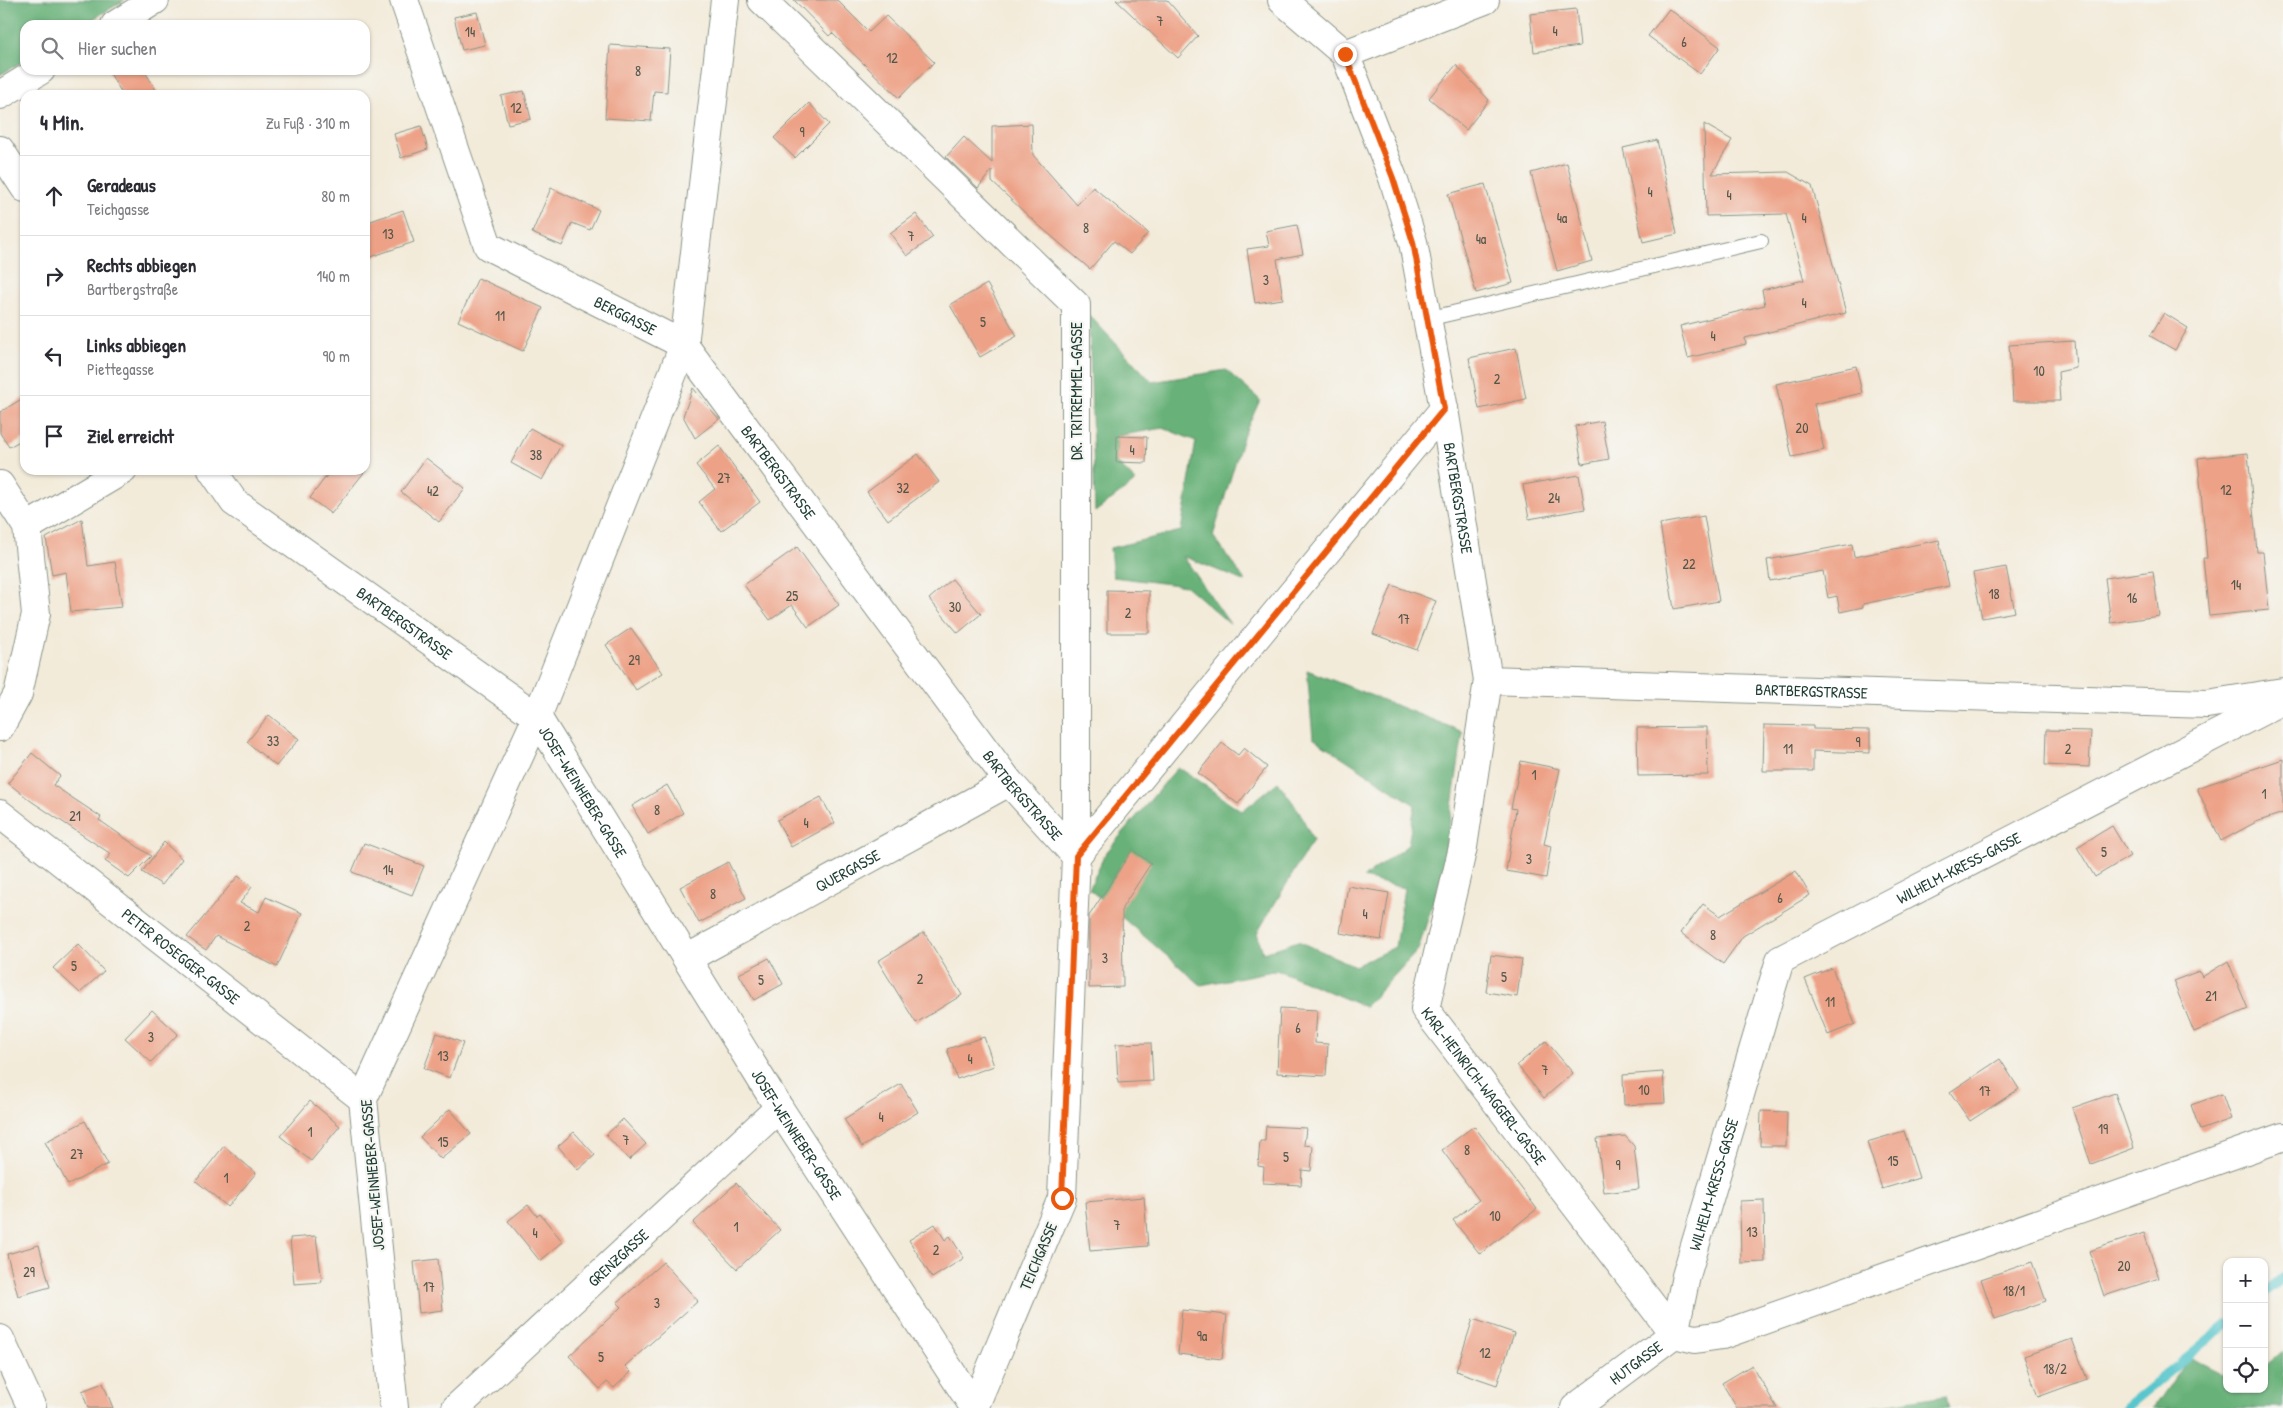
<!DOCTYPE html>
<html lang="de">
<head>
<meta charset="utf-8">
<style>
  :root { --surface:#fff; --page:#f7f7f7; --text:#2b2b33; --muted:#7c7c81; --line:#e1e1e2 }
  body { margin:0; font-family:"Patrick Hand",sans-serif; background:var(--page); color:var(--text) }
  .controls { position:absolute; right:15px; bottom:15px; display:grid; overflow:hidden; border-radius:10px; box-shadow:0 1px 4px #0004 }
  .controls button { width:45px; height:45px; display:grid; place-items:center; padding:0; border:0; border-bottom:1px solid var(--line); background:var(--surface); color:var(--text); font:25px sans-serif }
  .stop { position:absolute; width:15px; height:15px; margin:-11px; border:4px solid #ea580c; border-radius:50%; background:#fff }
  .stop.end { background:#ea580c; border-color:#fff; box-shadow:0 1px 5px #0008 }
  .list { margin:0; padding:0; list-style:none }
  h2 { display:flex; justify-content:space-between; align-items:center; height:65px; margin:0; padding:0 20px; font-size:21px }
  h2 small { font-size:16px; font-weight:400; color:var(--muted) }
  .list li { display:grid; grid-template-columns:32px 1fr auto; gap:15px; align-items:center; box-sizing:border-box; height:80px; padding:0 20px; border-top:1px solid var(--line) }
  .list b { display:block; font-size:19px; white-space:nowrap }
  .list p { margin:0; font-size:16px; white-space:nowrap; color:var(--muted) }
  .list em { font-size:16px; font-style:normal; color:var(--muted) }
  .icon { flex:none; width:28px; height:28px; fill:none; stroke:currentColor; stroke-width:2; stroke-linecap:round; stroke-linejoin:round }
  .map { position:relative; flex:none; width:2283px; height:1408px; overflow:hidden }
  .search { position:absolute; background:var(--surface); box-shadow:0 1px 4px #0004; left:20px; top:20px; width:350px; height:55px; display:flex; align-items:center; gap:12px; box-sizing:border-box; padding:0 18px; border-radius:15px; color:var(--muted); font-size:19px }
  .panel { position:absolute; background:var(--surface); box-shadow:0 1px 4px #0004; left:20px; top:90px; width:350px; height:385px; border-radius:15px }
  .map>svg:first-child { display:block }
</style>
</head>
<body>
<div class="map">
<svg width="2283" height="1408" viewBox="0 0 2283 1408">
  <rect width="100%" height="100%" fill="#f6f6f2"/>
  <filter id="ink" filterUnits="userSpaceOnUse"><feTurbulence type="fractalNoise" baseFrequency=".02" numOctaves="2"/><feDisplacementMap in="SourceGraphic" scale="10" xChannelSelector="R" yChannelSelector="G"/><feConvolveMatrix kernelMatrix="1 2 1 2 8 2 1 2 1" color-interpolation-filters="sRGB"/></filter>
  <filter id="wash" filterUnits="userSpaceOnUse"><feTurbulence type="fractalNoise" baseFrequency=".0096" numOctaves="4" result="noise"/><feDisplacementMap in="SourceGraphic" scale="20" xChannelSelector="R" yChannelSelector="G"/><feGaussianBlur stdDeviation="1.12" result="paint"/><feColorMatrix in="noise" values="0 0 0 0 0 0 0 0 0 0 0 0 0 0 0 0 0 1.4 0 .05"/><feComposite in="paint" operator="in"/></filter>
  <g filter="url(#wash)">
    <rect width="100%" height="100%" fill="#f3ebda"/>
    <g fill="#67b178" stroke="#437756">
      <path d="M0 0H125L83 25H25V60L0 75Z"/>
      <path d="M1089 315 1152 382 1226 370 1260 400 1243 437 1213 536 1246 582 1183 556 1230 624 1186 586 1113 577 1110 548 1181 531 1196 441 1163 428 1117 436 1116 462 1136 481 1095 512Z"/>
      <path d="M1307 670 1463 732 1442 874 1418 950 1365 1007 1278 970 1201 985 1089 889 1105 854 1178 767 1242 811 1278 782 1299 811 1313 840 1257 933 1263 953 1298 941 1355 966 1395 947 1404 888 1363 878 1408 845 1415 805 1313 738Z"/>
      <path d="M2283 1352V1408H2154L2189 1357 2227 1376V1389H2264V1368Z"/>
      <path d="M1945 1395 1949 1408H1864Z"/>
    </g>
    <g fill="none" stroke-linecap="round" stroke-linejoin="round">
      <g stroke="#58c6cc" stroke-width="9">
        <path d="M2264 1293 2283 1277"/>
        <path d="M2125 1408 2227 1324"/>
      </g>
    </g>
    <g id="blocks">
      <g fill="#eda287">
        <path d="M794 0H837L869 32 886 16 934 62 899 98 832 33 829 36Z"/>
        <path d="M1116 0H1167L1198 36 1178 58Z"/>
        <path d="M1576 9 1580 46 1534 52 1530 14Z"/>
        <path d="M1669 9 1720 47 1700 74 1648 36Z"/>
        <path d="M477 12 485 45 462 50 454 17Z"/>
        <path d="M610 45 670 49 667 92 654 91 651 121 605 118Z"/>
        <path d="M1456 65 1489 100 1466 130 1429 98Z"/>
        <path d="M108 70H144L159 95H123Z"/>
        <path d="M524 91 531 119 508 124 501 96Z"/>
        <path d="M809 103 829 124 795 158 774 138Z"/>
        <path d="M1032 124 1033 155 1077 205 1093 187 1148 233 1130 254 1114 241 1090 269 1036 223 992 182V170L978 188 946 157 964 137 992 163V126Z"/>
        <path d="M1704 124 1732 140 1712 174 1788 172 1812 186 1846 313 1745 338 1746 344 1688 358 1680 326 1765 305 1762 290 1804 280 1786 214 1706 216Z"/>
        <path d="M421 126 428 149 401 158 394 134Z"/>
        <path d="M1657 140 1677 234 1643 242 1623 148Z"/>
        <path d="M1567 163 1592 261 1557 271 1531 173Z"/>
        <path d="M1485 184 1513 283 1476 293 1448 194Z"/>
        <path d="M551 188 599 210 590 230 572 223 562 246 532 233Z"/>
        <path d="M403 210 414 242 365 259V223Z"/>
        <path d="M916 214 933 237 907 256 890 233Z"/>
        <path d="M1297 225 1303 254 1277 259 1283 299 1255 303 1247 249 1269 246 1266 231Z"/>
        <path d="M478 278 543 308 523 351 458 321Z"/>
        <path d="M987 284 1017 336 980 357 950 305Z"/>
        <path d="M2164 313 2188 328 2175 350 2150 336Z"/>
        <path d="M2074 341 2076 368 2058 372 2060 401H2013L2009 345Z"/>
        <path d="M1516 348 1526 399 1479 409 1469 358Z"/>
        <path d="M1856 366 1862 393 1814 404 1824 450 1792 457 1776 384Z"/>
        <path d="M693 388 719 419 695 438 683 416Z"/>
        <path d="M25 397V438L9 447 0 433V412Z"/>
        <path d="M1602 421 1609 459 1582 464 1575 426Z"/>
        <path d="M530 428 561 445 542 480 511 463Z"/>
        <path d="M1117 436 1147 437 1146 463 1116 462Z"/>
        <path d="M719 446 760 502 721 531 699 502 715 489 696 465Z"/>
        <path d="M2248 453 2257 552H2263L2269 610 2209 616 2203 558H2207L2198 458Z"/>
        <path d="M918 454 939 482 888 520 867 492Z"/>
        <path d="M426 458 465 488 439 522 401 492Z"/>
        <path d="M331 470H366L331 514 310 498Z"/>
        <path d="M1579 475 1585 509 1529 519 1523 485Z"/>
        <path d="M1704 516 1719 601 1674 609 1660 524Z"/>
        <path d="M82 519 88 566 115 562 122 607 71 612 66 572 52 575 46 538Z"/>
        <path d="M1939 540 1949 586 1863 604V607L1840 612 1837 596 1828 598 1823 571 1770 581 1767 560 1852 544 1854 557Z"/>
        <path d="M797 547 839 605 808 627 792 605 770 620 744 585Z"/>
        <path d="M2006 567 2015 612 1982 618 1973 573Z"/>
        <path d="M2153 571 2159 616 2111 623 2105 578Z"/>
        <path d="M952 579 981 614 958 633 929 599Z"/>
        <path d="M1392 585 1436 601 1417 650 1373 634Z"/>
        <path d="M1107 590 1149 591V633H1107Z"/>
        <path d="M631 628 663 673 636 690 606 645Z"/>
        <path d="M269 715 299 739 276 766 247 742Z"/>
        <path d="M1764 725 1813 726V729L1870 730V753L1813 751V771H1763Z"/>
        <path d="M1707 727 1708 775 1638 776 1637 728Z"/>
        <path d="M2046 730 2091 731 2089 767 2045 765Z"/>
        <path d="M1222 743 1238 755 1244 748 1267 767 1238 804 1198 773Z"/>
        <path d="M32 753 60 776 53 785 101 817 99 820 151 856 129 878 105 861 111 854 31 801 8 783Z"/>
        <path d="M2283 759V813L2256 822 2221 841 2197 788Z"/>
        <path d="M1521 761 1560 769 1544 844 1551 846 1546 878 1506 871 1516 809 1511 808Z"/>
        <path d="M667 785 683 813 648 834 632 806Z"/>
        <path d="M821 797 835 823 791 847 777 820Z"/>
        <path d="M2112 826 2130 856 2095 877 2077 847Z"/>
        <path d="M164 842 182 859 162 885 142 872Z"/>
        <path d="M364 843 424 866 412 895 352 872Z"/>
        <path d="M1132 850 1151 863 1122 908 1123 987 1089 988V916Z"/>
        <path d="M728 862 746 898 699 923 680 887Z"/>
        <path d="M1796 871 1810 895 1743 936 1723 964 1681 933 1703 904 1720 916Z"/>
        <path d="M238 876 252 887 240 903 259 912 266 897 302 913 277 967 216 936 206 950 187 937Z"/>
        <path d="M1348 886 1389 893 1381 940 1340 933Z"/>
        <path d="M924 932 962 995 916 1023 878 961Z"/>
        <path d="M78 944 104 971 80 993 53 968Z"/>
        <path d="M1491 955 1522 959 1517 997 1486 992Z"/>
        <path d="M769 958 783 984 754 1000 739 974Z"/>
        <path d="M2228 961 2248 1009 2194 1032 2173 981 2199 971 2202 977Z"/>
        <path d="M1832 968 1855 1024 1828 1035 1805 979Z"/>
        <path d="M1280 1008 1317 1010 1315 1043 1328 1044 1326 1076 1277 1073Z"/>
        <path d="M152 1010 178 1034 151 1062 125 1038Z"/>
        <path d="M437 1033 463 1043 450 1078 424 1068Z"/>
        <path d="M984 1037 994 1066 957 1079 947 1049Z"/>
        <path d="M1546 1041 1573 1073 1544 1098 1517 1065Z"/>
        <path d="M1151 1043 1153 1081 1118 1083 1116 1044Z"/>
        <path d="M2000 1059 2019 1089 1970 1121 1950 1092Z"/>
        <path d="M1663 1072 1665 1103 1624 1105 1623 1075Z"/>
        <path d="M901 1084 918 1112 862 1147 844 1119Z"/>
        <path d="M2115 1093 2134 1148 2091 1164 2072 1108Z"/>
        <path d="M2222 1094 2231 1119 2200 1130 2191 1105Z"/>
        <path d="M310 1101 340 1126 311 1161 280 1136Z"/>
        <path d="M450 1109 471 1134 441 1159 420 1137Z"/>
        <path d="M1761 1111 1787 1112 1786 1146H1760Z"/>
        <path d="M623 1119 646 1144 629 1160 606 1135Z"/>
        <path d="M85 1121 108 1164 68 1185 45 1142Z"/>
        <path d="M1266 1126 1306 1128 1304 1145 1313 1146 1311 1171 1302 1170 1301 1185 1263 1183 1264 1167 1258 1166 1260 1141H1265Z"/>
        <path d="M1474 1126 1537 1209 1480 1254 1453 1220 1479 1200 1442 1150Z"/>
        <path d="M1904 1131 1919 1178 1882 1189 1867 1142Z"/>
        <path d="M574 1132 595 1155 578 1170 558 1146Z"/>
        <path d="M1625 1136 1634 1146 1639 1189 1604 1193 1597 1139Z"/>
        <path d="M224 1146 256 1173 228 1207 196 1181Z"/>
        <path d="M736 1183 780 1230 737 1269 693 1223Z"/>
        <path d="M1144 1197 1148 1246 1090 1251 1085 1202Z"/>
        <path d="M1764 1200 1765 1262 1741 1263 1740 1201Z"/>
        <path d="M528 1205 537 1216 540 1214 563 1242 540 1261 508 1221Z"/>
        <path d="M935 1224 945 1240 950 1236 964 1258 932 1278 909 1240Z"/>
        <path d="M2144 1233 2159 1278 2104 1296 2089 1251Z"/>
        <path d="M316 1236 322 1282 294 1284 290 1238Z"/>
        <path d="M39 1245 50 1287 18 1296 7 1254Z"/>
        <path d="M438 1259 443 1310 419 1313 414 1262Z"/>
        <path d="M663 1262 698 1301 625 1366 631 1372 614 1388 607 1382 600 1389 569 1356 621 1307 617 1303Z"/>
        <path d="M2032 1262 2046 1301 1995 1319 1981 1279Z"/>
        <path d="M1182 1310 1227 1315 1222 1359 1178 1354Z"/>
        <path d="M1473 1319 1514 1333 1497 1385 1456 1371Z"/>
        <path d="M2072 1339 2087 1379 2038 1397 2024 1356Z"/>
        <path d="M1752 1365 1777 1408H1737L1722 1383Z"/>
        <path d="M103 1383 113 1408H88L82 1391Z"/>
      </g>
    </g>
  </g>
  <g filter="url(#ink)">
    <use href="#blocks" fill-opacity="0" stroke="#899487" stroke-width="1"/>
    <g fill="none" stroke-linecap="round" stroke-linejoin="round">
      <defs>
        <path id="lane" d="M1427 319 1761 241"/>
        <g id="street">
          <path id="s1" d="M404 0 488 246 684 345 725 0"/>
          <path d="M762 0 1076 305V856L1062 1198 974 1408"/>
          <path d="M1282 0 1345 54 1393 178 1413 242 1444 409"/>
          <path d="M115 25 155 0"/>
          <path d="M1345 54 1485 0"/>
          <path d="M0 95 41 70"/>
          <path d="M0 150 25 188"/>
          <path id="s2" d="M212 470 234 502 537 717 684 345 1009 782 1076 856 1444 409 1488 680 2207 704 2283 692"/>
          <path d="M0 485 27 527 36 614 18 694 0 727"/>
          <path d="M27 527 123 470"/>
          <path id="s3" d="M1488 680 1463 847 1425 1009 1674 1334"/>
          <path id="s4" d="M0 814 363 1099"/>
          <path id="s5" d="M688 958 1009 782"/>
          <path id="s6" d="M1674 1334 1686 1276 1780 960 2283 700"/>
          <path d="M1674 1334 1695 1339 1722 1335 2283 1137"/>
          <path d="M0 1339 32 1408"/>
          <path id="s7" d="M394 1408 363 1099 537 717 779 1108 974 1407"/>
          <path id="s8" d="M456 1408 779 1108"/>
          <path id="s9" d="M1575 1408 1674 1334"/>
        </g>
      </defs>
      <use href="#lane" stroke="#899487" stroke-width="16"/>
      <use href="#street" stroke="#899487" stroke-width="30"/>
      <use href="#lane" stroke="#fff" stroke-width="14"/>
      <use href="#street" stroke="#fff" stroke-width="28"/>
    </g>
  </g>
  <g fill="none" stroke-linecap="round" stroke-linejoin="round" filter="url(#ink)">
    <path stroke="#ea580c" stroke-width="6" d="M1062 1198 1076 856 1444 409 1413 242 1393 178 1345 54"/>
  </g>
  <g text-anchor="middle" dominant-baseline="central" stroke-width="4.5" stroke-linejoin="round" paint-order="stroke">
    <g font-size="14" fill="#525649">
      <text x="1160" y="20">7</text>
      <text x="1555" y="30">4</text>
      <text x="470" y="31">14</text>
      <text x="1684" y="41">6</text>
      <text x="892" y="57">12</text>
      <text x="638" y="70">8</text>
      <text x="516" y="107">12</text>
      <text x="802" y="131">9</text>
      <text x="1650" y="191">4</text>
      <text x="1729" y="194">4</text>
      <text x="1562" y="217">4a</text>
      <text x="1804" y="217">4</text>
      <text x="1086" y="227">8</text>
      <text x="388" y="233">13</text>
      <text x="911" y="235">7</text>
      <text x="1481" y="238">4a</text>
      <text x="1266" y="279">3</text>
      <text x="1804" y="302">4</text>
      <text x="500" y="315">11</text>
      <text x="983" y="321">5</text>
      <text x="1713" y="335">4</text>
      <text x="2039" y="370">10</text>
      <text x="1497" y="378">2</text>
      <text x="1802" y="427">20</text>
      <text x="1132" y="449">4</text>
      <text x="536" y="454">38</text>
      <text x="724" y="477">27</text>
      <text x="903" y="487">32</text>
      <text x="2226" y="489">12</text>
      <text x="433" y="490">42</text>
      <text x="1554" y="497">24</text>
      <text x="1689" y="563">22</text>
      <text x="2236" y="584">14</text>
      <text x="1994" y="593">18</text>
      <text x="792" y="595">25</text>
      <text x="2132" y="597">16</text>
      <text x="955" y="606">30</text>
      <text x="1128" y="612">2</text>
      <text x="1404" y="618">17</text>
      <text x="634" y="659">29</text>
      <text x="273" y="740">33</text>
      <text x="1858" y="741">9</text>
      <text x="1788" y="748">11</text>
      <text x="2068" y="748">2</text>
      <text x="1534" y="774">1</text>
      <text x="2264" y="793">1</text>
      <text x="657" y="809">8</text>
      <text x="75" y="815">21</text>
      <text x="806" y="822">4</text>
      <text x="2104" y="851">5</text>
      <text x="1529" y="858">3</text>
      <text x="388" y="869">14</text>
      <text x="713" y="893">8</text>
      <text x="1780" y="897">6</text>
      <text x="1365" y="913">4</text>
      <text x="247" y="925">2</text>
      <text x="1713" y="934">8</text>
      <text x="1105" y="957">3</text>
      <text x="74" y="965">5</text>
      <text x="1504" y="976">5</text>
      <text x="920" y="978">2</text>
      <text x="761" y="979">5</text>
      <text x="2211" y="995">21</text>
      <text x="1830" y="1001">11</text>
      <text x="1298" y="1027">6</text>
      <text x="151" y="1036">3</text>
      <text x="443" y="1055">13</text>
      <text x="970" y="1058">4</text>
      <text x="1545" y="1069">7</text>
      <text x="1644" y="1089">10</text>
      <text x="1985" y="1090">17</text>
      <text x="881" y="1116">4</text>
      <text x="2103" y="1128">19</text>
      <text x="310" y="1131">1</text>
      <text x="626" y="1139">7</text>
      <text x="443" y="1141">15</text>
      <text x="1467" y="1149">8</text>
      <text x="77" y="1153">27</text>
      <text x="1286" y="1156">5</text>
      <text x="1893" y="1160">15</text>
      <text x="1618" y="1164">9</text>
      <text x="226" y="1177">1</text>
      <text x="1495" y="1215">10</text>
      <text x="1117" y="1224">7</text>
      <text x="736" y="1226">1</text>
      <text x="1752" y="1231">13</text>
      <text x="535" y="1232">4</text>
      <text x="936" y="1249">2</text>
      <text x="2124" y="1265">20</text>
      <text x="29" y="1271">29</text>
      <text x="429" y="1286">17</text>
      <text x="2014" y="1290">18/1</text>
      <text x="657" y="1302">3</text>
      <text x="1202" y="1335">9a</text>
      <text x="1485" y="1352">12</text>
      <text x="601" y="1356">5</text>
      <text x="2055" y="1368">18/2</text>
    </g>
    <g font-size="16" fill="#1f3d34" stroke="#f6f6f2">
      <text stroke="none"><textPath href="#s1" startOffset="414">BERGGASSE</textPath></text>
      <text transform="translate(1076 391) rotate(-90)">DR. TRITREMMEL-GASSE</text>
      <text stroke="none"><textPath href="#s2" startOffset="969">BARTBERGSTRASSE</textPath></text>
      <text stroke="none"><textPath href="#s2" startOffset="2124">BARTBERGSTRASSE</textPath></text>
      <text stroke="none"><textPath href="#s2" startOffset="248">BARTBERGSTRASSE</textPath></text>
      <text stroke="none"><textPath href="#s2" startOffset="2632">BARTBERGSTRASSE</textPath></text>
      <text stroke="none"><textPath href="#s7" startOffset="818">JOSEF-WEINHEBER-GASSE</textPath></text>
      <text stroke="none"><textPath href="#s2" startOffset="1374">BARTBERGSTRASSE</textPath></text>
      <text stroke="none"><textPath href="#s6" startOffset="590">WILHELM-KRESS-GASSE</textPath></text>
      <text stroke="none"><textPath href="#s5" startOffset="182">QUERGASSE</textPath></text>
      <text stroke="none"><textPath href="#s4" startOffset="230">PETER ROSEGGER-GASSE</textPath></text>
      <text stroke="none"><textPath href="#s3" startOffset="432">KARL-HEINRICH-WAGGERL-GASSE</textPath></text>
      <text stroke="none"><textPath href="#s7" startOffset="1222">JOSEF-WEINHEBER-GASSE</textPath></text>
      <text transform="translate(372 1175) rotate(-95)">JOSEF-WEINHEBER-GASSE</text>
      <text stroke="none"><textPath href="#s6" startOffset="155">WILHELM-KRESS-GASSE</textPath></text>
      <text transform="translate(1038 1256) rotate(-67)">TEICHGASSE</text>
      <text stroke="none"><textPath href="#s8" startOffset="221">GRENZGASSE</textPath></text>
      <text stroke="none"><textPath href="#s9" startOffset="76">HUTGASSE</textPath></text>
    </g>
  </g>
</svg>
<div class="controls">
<button>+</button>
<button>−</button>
<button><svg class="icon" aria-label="locate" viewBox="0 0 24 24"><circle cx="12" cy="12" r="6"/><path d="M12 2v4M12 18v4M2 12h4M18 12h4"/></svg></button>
</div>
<div class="stop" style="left:1062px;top:1198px"></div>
<div class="stop end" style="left:1345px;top:54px"></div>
<div class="search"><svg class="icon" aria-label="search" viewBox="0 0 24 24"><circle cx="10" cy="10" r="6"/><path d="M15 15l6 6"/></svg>Hier suchen</div>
<section class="panel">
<h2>4 Min.<small>Zu Fuß · 310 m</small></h2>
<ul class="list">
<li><svg class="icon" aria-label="ahead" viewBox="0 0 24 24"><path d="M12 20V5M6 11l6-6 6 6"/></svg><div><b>Geradeaus</b><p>Teichgasse</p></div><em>80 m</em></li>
<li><svg class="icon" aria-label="right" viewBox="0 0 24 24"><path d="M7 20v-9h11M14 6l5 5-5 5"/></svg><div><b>Rechts abbiegen</b><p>Bartbergstraße</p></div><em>140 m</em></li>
<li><svg class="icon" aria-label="left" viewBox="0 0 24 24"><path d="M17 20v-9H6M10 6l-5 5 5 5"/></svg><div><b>Links abbiegen</b><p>Piettegasse</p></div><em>90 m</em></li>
<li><svg class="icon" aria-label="arrive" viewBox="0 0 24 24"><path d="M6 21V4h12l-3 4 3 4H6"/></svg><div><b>Ziel erreicht</b></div></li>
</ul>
</section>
</div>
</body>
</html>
